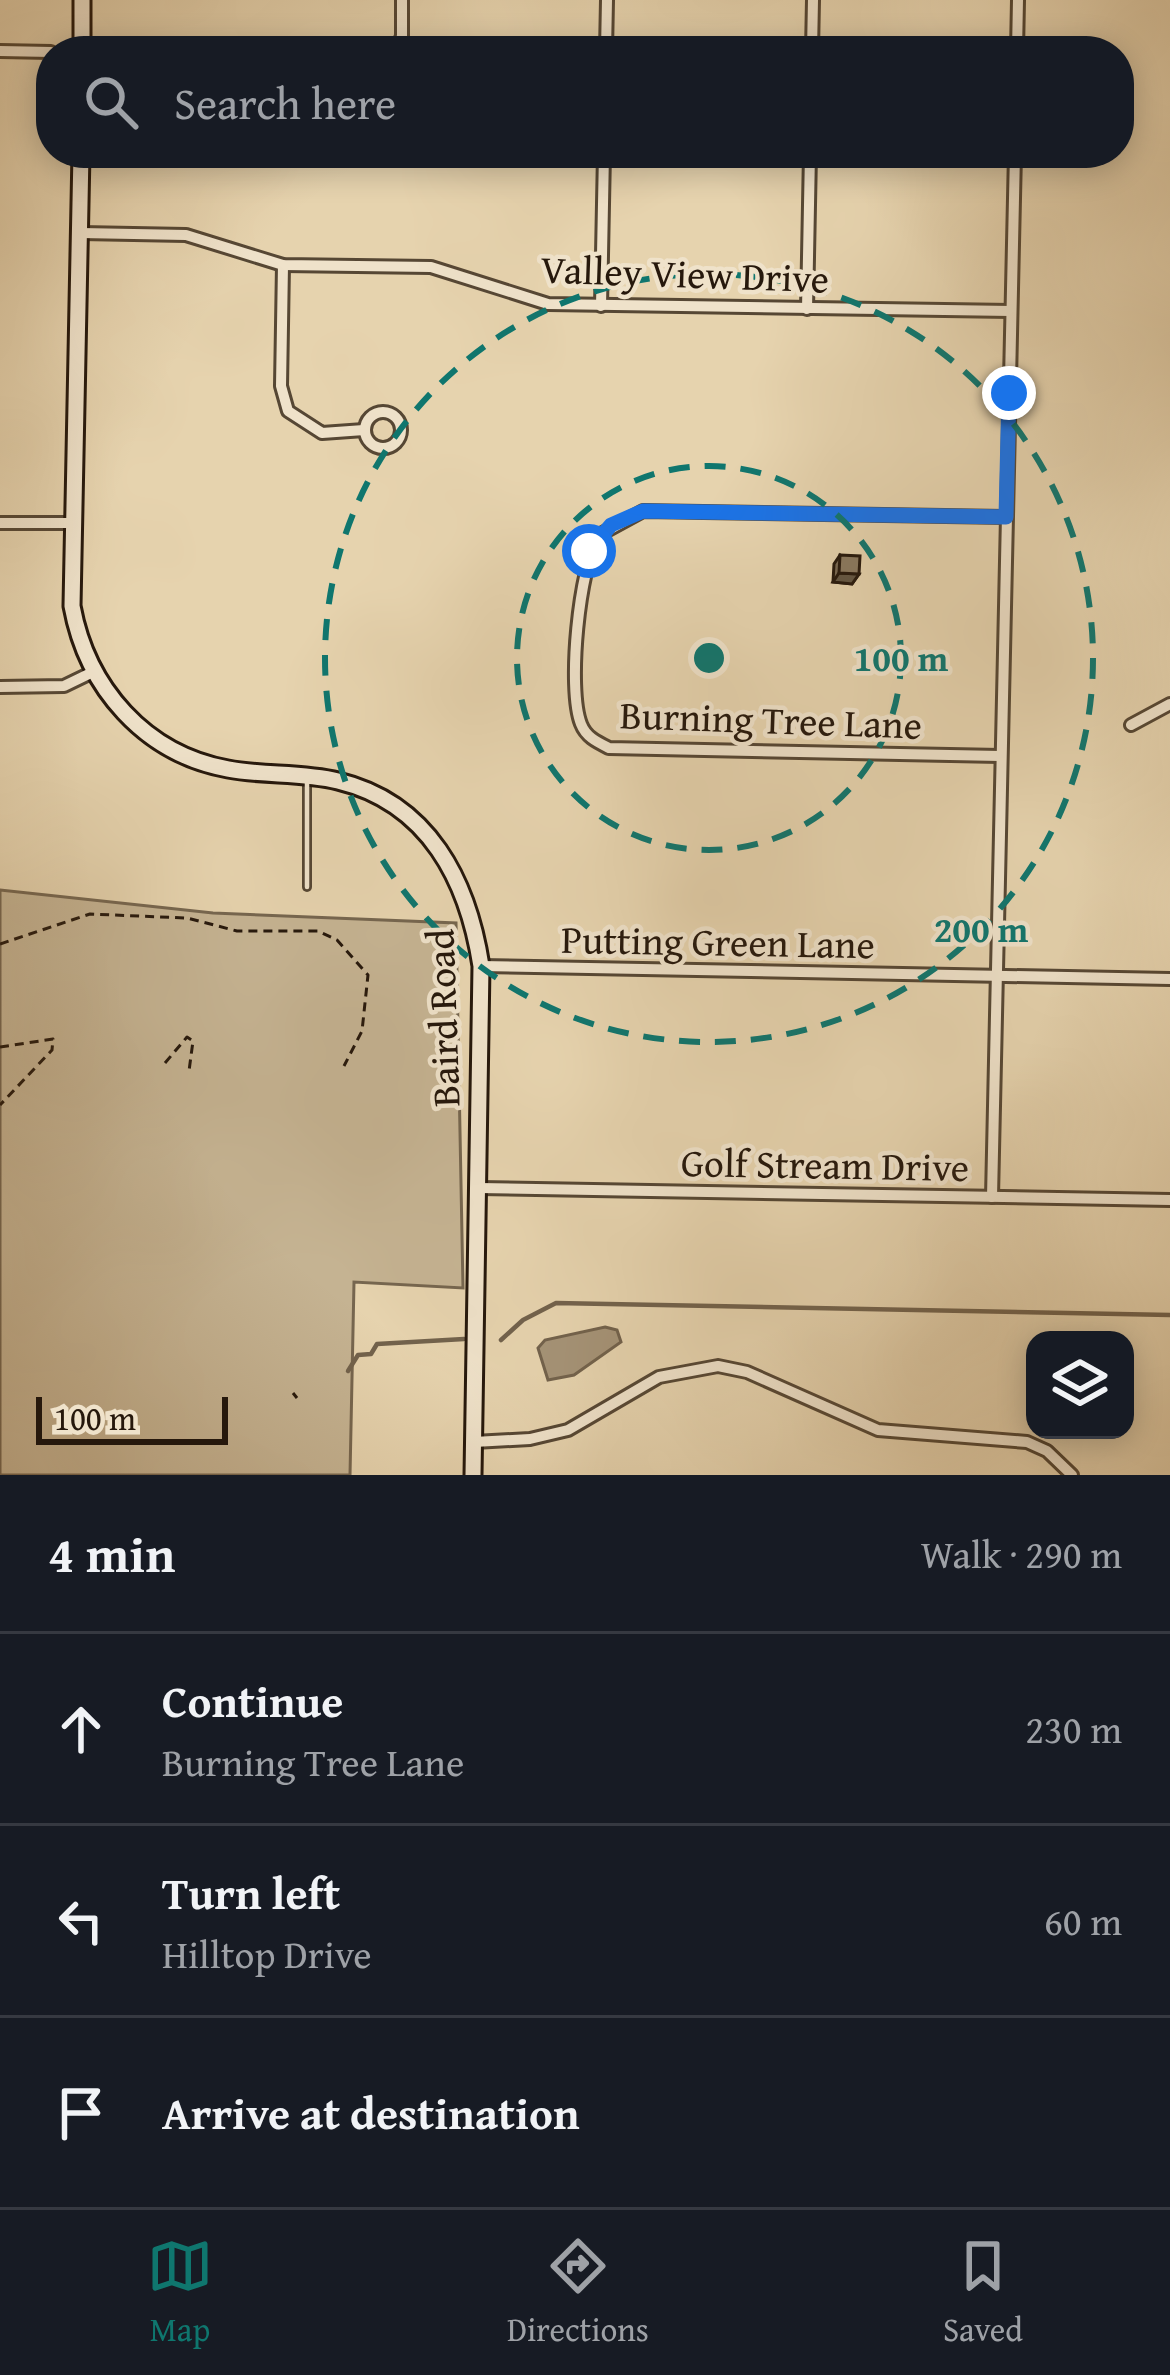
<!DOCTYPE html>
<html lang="en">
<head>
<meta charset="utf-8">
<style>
  :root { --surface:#171b24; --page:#20242c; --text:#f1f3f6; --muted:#9ea1a6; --line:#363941; --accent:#0f766e }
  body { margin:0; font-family:"Gentium Book Plus",serif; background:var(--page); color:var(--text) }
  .controls { position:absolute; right:36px; bottom:36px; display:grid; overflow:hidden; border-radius:24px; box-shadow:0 6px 30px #0003 }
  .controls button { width:108px; height:108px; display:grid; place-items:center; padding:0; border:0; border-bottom:3px solid var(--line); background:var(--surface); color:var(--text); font:60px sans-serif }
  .scale { position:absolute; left:36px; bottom:30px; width:192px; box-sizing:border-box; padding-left:12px; border:6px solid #26180c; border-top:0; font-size:33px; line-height:42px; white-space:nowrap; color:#26180c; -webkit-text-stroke:9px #efe2ca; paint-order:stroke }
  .stop { position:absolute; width:36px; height:36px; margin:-27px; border:9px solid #1a73e8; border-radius:50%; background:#fff }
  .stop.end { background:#1a73e8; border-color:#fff; box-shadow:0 3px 12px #0008 }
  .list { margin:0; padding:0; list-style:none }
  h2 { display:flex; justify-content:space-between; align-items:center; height:156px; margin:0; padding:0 48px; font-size:51px }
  h2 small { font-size:39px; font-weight:400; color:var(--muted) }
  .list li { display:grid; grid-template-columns:78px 1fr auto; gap:36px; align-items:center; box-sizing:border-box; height:192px; padding:0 48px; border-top:3px solid var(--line) }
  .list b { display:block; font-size:45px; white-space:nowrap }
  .list p { margin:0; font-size:39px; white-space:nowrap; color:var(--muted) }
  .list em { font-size:39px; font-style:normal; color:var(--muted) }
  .icon { flex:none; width:66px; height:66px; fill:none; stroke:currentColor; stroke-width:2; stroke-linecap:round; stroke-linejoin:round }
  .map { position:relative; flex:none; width:1170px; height:1475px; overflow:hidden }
  .search { position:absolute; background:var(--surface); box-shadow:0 6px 30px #0003; left:36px; right:36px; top:36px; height:132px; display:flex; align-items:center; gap:30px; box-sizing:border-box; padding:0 42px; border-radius:48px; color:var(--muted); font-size:45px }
  .sheet { height:732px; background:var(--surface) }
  nav { display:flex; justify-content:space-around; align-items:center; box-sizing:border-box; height:168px; border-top:3px solid var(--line); background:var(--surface); font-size:33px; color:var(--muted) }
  nav a { display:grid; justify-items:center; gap:6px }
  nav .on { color:var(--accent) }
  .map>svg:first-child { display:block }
</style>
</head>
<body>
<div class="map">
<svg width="1170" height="1475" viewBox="0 0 1170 1475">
  <rect width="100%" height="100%" fill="#e6d3ae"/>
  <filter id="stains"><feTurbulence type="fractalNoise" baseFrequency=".00167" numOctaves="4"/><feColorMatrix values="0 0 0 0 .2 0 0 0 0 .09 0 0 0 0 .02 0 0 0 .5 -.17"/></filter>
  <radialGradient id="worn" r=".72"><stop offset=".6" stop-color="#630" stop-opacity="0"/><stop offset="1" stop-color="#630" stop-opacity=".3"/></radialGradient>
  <path fill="#c5b392" stroke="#76664f" stroke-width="3" d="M0 890 213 913 456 923 463 1288 354 1282 350 1475H0Z"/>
  <path fill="#a59377" stroke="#72624c" stroke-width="3" d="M605 1327 617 1330 621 1342 574 1375 548 1380 538 1348 545 1340Z"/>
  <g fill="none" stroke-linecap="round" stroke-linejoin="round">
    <g stroke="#72624c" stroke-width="4.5">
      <path d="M501 1340 523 1320 556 1303 1170 1315"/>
      <path d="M348 1371 358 1355 371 1354 377 1344 464 1339"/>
    </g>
    <defs>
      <path id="lane" d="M307 782V887"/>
      <g id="street">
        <path d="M0 51 51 52"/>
        <path d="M396 51 402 36V0"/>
        <path d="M606 51 607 0"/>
        <path d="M812 51 813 0"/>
        <path d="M1017 51 1018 0"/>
        <path d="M81 233 186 235 283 265 431 267 548 304 1011 311"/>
        <path d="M283 265 281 386 288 411 322 433 364 430"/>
        <path d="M601 306 604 153"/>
        <path d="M807 309 810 153"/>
        <circle cx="383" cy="430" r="18"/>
        <path d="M0 523H74"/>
        <path d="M0 687 64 686 95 671"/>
        <path d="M1131 725 1170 704"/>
        <path d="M1000 756 609 748C597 742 586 737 581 724 567 689 579 567 599 535L643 511 1006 517"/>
        <path d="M481 966 1170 979"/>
        <path d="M479 1188 1170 1200"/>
        <path d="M992 1197 1015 153"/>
        <path d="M474 1442 530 1439 568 1430 659 1377 718 1366 747 1372 878 1430 1027 1442 1047 1451 1072 1475"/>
      </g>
      <g id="secondary">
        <path d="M82 51V0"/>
        <path d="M81 153 72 606C87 688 145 754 228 769 264 776 302 772 338 781 429 803 468 881 481 966L473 1475"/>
      </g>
    </defs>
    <use href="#lane" stroke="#564734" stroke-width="10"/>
    <use href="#street" stroke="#564734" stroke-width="16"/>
    <use href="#secondary" stroke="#26180c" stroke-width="21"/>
    <g stroke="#26180c" stroke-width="3" stroke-dasharray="9 6" stroke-linecap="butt">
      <path d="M0 944 90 914 187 918 237 931H318L337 940 368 975 362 1031 344 1066"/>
      <path d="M0 1047 53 1039 52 1050 0 1105"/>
      <path d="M165 1063 187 1037 193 1041 189 1071"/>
      <path d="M293 1393 297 1398"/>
    </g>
    <use href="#lane" stroke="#efe2ca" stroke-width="4.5"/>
    <use href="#street" stroke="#efe2ca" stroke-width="10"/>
    <use href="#secondary" stroke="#efe2ca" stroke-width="15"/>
  </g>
  <path fill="#776853" stroke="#26180c" stroke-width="3" d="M840 555 859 574 852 584 833 582 834 564Z"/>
  <path fill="#615543" stroke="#26180c" stroke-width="3" d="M839 573 859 574 852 584 833 582Z"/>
  <path fill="#8a7960" stroke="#26180c" stroke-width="3" d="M840 555 860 556 859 574 839 573Z"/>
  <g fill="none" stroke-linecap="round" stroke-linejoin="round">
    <path stroke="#1a73e8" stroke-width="15" d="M589 551 611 525 643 511 1006 517 1009 393"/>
  </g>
  <g fill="none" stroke="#0f766e" stroke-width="6" stroke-dasharray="21 15">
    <circle cx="709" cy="658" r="192"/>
    <circle cx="709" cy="658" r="384"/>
  </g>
  <g text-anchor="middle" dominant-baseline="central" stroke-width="9" stroke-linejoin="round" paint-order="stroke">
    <g font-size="39" fill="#26180c" stroke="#efe2ca">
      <text transform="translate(685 273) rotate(2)">Valley View Drive</text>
      <text transform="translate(771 719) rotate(2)">Burning Tree Lane</text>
      <text transform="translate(718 941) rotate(1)">Putting Green Lane</text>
      <text transform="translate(442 1018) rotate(-92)">Baird Road</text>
      <text transform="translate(825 1164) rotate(1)">Golf Stream Drive</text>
    </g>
  </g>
  <circle cx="709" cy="658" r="18" fill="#0f766e" stroke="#efe2ca" stroke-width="6"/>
  <g font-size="36" text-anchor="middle" font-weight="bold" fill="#0f766e" stroke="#efe2ca" stroke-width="9" stroke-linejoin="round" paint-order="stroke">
    <text x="901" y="671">100 m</text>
    <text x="981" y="942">200 m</text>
  </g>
  <rect width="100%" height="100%" filter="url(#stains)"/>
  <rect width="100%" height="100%" fill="url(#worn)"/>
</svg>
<div class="controls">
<button><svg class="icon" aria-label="layers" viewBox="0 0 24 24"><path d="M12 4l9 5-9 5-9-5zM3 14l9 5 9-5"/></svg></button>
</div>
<div class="scale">100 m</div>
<div class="stop" style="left:589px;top:551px"></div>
<div class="stop end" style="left:1009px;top:393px"></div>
<div class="search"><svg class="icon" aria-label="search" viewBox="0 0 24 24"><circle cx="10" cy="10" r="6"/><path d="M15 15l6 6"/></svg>Search here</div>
</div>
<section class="sheet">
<h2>4 min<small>Walk · 290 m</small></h2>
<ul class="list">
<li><svg class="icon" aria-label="ahead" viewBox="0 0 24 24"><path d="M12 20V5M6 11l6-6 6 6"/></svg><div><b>Continue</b><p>Burning Tree Lane</p></div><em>230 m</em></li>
<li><svg class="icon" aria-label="left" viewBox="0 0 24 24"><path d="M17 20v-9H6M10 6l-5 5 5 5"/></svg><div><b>Turn left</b><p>Hilltop Drive</p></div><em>60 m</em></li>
<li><svg class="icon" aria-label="arrive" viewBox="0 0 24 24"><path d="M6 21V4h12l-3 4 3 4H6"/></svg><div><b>Arrive at destination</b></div></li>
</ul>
</section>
<nav>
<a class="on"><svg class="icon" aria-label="map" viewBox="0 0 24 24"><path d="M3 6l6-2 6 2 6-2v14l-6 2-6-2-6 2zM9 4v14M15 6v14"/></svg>Map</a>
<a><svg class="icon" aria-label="directions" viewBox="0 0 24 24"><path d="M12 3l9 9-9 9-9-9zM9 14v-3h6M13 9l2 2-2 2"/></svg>Directions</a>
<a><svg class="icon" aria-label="saved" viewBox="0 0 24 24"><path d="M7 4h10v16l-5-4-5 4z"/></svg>Saved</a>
</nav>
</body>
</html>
